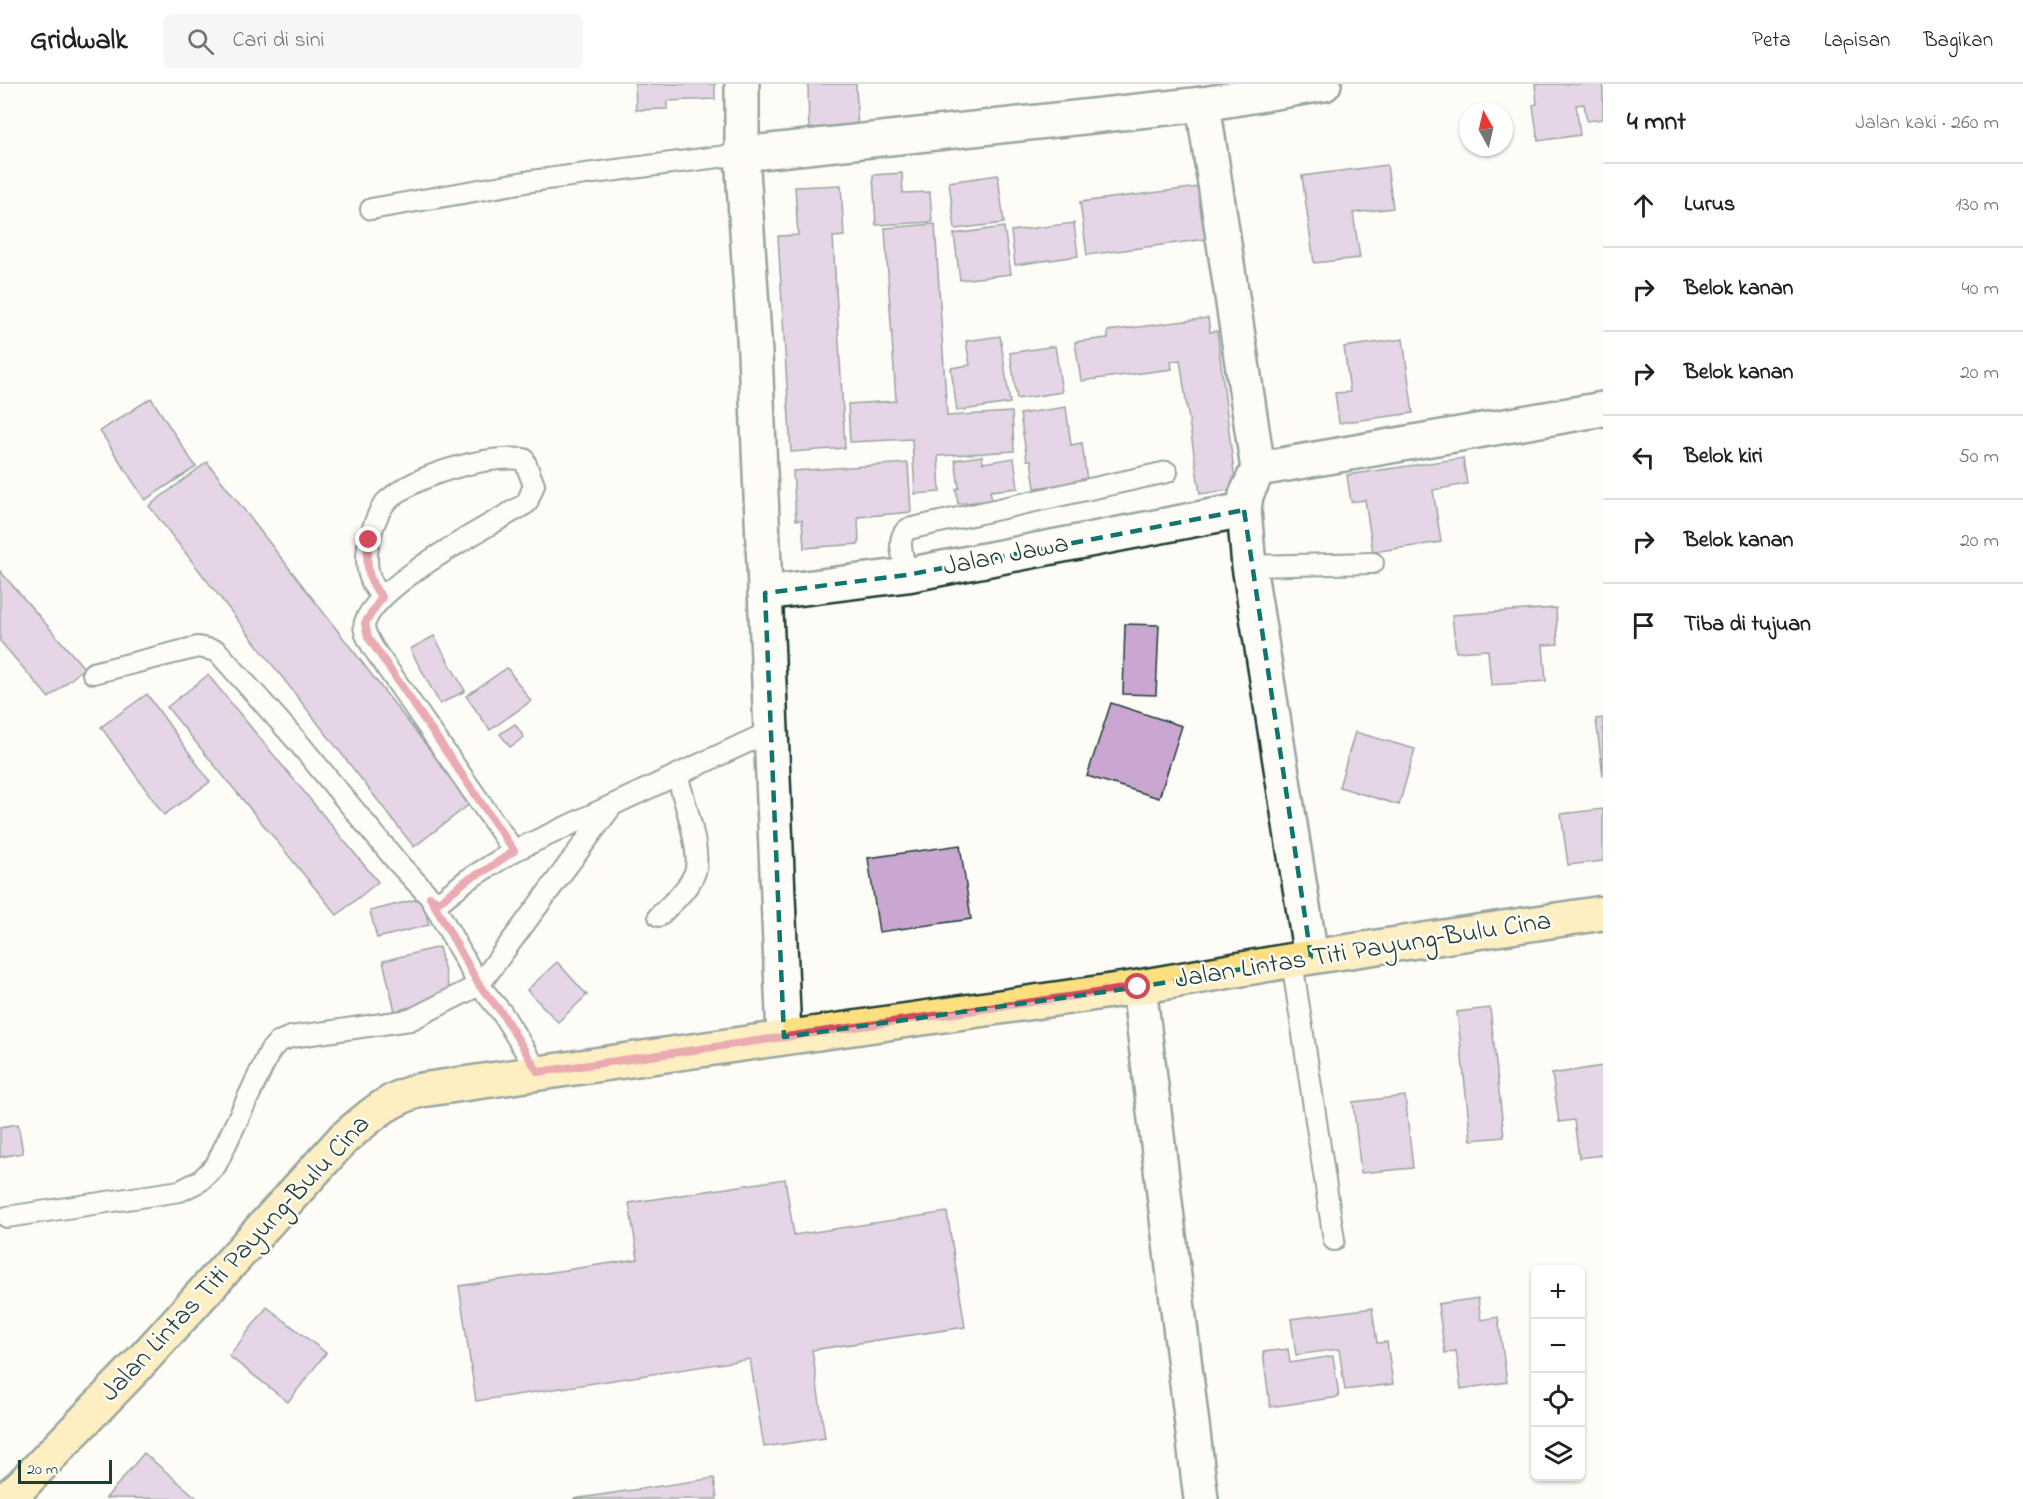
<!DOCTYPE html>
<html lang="id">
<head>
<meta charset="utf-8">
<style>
  :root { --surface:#fff; --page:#f6f6f6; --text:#202124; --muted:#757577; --line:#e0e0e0 }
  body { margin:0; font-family:"Indie Flower",sans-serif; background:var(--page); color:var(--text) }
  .controls { position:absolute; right:18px; bottom:18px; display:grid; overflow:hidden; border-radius:9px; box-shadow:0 2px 4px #0004 }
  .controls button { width:54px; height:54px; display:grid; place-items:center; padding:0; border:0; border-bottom:2px solid var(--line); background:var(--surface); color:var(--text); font:30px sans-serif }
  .compass { position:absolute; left:1459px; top:18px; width:54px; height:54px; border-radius:50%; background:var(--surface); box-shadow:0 2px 4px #0004; rotate:352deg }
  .scale { position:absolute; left:18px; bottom:15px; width:94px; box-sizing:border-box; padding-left:6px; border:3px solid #1f3d34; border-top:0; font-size:16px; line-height:21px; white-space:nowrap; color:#1f3d34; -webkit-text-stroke:4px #fdfcf7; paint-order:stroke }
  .stop { position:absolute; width:18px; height:18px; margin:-14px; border:4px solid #d1495b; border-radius:50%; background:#fff }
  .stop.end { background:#d1495b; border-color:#fff; box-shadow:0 2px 6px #0008 }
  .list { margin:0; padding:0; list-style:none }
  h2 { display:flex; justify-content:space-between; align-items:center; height:78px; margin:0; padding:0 24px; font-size:26px }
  h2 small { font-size:20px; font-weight:400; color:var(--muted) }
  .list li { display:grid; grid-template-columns:39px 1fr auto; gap:18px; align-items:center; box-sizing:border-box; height:84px; padding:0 24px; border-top:2px solid var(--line) }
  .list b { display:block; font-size:22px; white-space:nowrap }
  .list em { font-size:20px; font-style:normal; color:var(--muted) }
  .icon { flex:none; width:33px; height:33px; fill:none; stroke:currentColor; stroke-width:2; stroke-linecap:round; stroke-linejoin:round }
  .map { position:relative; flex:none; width:1603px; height:1415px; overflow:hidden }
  header { display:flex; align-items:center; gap:36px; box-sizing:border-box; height:84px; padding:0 30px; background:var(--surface); border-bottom:2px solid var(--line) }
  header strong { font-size:28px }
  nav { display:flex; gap:33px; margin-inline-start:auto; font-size:21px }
  .search { width:420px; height:54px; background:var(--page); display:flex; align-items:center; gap:15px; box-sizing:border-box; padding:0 21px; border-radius:9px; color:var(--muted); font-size:22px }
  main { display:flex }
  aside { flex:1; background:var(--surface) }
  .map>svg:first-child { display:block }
</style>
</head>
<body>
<header>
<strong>Gridwalk</strong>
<div class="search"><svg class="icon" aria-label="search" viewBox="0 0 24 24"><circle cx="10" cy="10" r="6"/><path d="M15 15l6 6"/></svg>Cari di sini</div>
<nav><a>Peta</a><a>Lapisan</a><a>Bagikan</a></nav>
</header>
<main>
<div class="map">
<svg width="1603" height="1415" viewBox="0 0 1603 1415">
  <rect width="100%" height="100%" fill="#fdfcf7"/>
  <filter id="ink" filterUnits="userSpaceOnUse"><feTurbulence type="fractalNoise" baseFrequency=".0167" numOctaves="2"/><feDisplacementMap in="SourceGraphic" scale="12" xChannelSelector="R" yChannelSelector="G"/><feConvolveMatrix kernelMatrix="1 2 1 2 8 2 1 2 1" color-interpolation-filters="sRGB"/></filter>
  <g filter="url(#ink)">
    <g fill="#c9a7d1" stroke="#1f3d34" stroke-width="1.5">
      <path d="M635 0H715V15L667 17V25L636 26Z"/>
      <path d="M808 0H856L858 52 809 54Z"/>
      <path d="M1535 0H1603V35L1587 37 1584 20 1576 21 1580 51 1538 57 1533 21 1537 20Z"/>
      <path d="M1387 81 1393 124 1353 129 1360 174 1314 179 1302 92Z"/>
      <path d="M902 89 903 109 930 108 932 138 876 141 873 91Z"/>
      <path d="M998 91 1004 139 955 145 949 98Z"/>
      <path d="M841 101 844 152 833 153 845 364 791 368 778 152 798 151 795 103Z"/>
      <path d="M1207 102 1214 154 1087 171 1080 118Z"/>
      <path d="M1074 139 1078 172 1015 181 1011 147Z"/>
      <path d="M935 140 947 332 1012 328 1014 367 938 372 940 408 915 410 912 355 850 358 848 320 896 317 885 144Z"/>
      <path d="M1004 143 1011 190 960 196 954 150Z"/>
      <path d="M1208 234 1210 248 1217 247 1236 405 1200 410 1180 276 1171 277 1172 285 1081 297 1075 258 1108 254V247Z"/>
      <path d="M1000 252 1010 319 957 327 951 284 970 281 966 257Z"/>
      <path d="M1403 255 1413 329 1339 339 1335 309 1350 308 1344 263Z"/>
      <path d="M1055 262 1062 308 1017 315 1010 269Z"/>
      <path d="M151 314 196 383 145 416 100 347Z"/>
      <path d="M1066 323 1071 361 1082 359 1087 397 1035 404 1031 376H1027L1020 330Z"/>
      <path d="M982 372 983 379 1014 374 1018 404 990 407 992 416 958 420 956 405 959 404 955 376Z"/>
      <path d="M1463 374 1467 400 1433 406 1441 458 1373 468 1365 416 1351 418 1347 391Z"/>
      <path d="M207 378 471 719 414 763 149 422Z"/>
      <path d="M908 379 911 428 858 433 859 460 804 464 802 436H796L793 387Z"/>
      <path d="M0 487 84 584 49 614 0 557Z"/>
      <path d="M1556 524 1558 560 1543 561 1546 597 1491 601 1488 566 1456 568 1452 531Z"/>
      <path d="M1125 540 1159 541 1156 611 1123 610Z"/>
      <path d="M434 552 465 607 440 620 410 565Z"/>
      <path d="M507 584 531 617 490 646 466 612Z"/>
      <path d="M208 591 378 798 337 831 167 623Z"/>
      <path d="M147 610 210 698 164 731 101 643Z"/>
      <path d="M1111 619 1182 642 1159 714 1087 692Z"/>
      <path d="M1603 634V692L1596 635Z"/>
      <path d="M515 640 524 653 510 663 500 650Z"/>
      <path d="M1355 648 1415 665 1399 721 1339 703Z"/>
      <path d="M1603 725V777L1568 781 1561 730Z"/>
      <path d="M960 761 971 835 879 848 868 774Z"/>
      <path d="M422 814 429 841 377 854 370 827Z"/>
      <path d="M439 863 451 913 395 927 383 877Z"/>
      <path d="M557 878 587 911 558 938 527 906Z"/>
      <path d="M1490 924 1504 1053 1471 1056 1457 928Z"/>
      <path d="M1603 982V1071L1579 1074 1574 1036 1559 1038 1552 990Z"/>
      <path d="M1405 1012 1413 1084 1361 1089 1353 1018Z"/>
      <path d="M18 1040 23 1069 0 1073V1043Z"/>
      <path d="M785 1095 794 1151 947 1128 965 1243 812 1266 825 1354 764 1363 750 1275 476 1317 459 1202 638 1175 629 1119Z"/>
      <path d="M1478 1214 1481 1236 1498 1233 1507 1298 1461 1305 1456 1267 1445 1269 1438 1220Z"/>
      <path d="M267 1223 326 1269 288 1318 229 1272Z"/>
      <path d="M1372 1224 1377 1259 1387 1258 1393 1300 1345 1306 1339 1265 1296 1271 1291 1235Z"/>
      <path d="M1288 1265 1290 1279 1333 1272 1339 1313 1270 1323 1263 1268Z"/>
      <path d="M144 1369 198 1415 106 1414Z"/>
      <path d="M714 1394 717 1415H573Z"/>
    </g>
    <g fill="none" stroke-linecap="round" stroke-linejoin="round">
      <defs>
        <g id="service">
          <path d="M371 125 531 97 742 70"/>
          <path d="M1249 482 1373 479"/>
          <path d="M907 491C905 477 894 455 908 445L1167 388"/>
          <path d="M382 513C368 498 365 482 368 462 370 450 379 423 388 416 418 390 485 371 524 375L534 401 527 419C489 442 379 498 365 538 362 547 369 556 373 564L514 767"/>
          <path d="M93 589 198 563 217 567 297 657 398 779 430 813 439 818 467 796 514 767 771 647"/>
          <path d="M430 813 479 901 611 723"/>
          <path d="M659 832C671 820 689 805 695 788 702 768 683 713 677 691"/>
          <path d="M1292 877 1334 1156"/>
          <path d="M7 1133 180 1107 200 1097 216 1081 270 967 278 958 291 953 410 936 479 901 502 929 538 988"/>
        </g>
        <g id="minor">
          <path d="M742 0V70L755 269 784 953"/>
          <path d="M1203 20 1258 385 1246 411 1244 426 1249 482 1311 873"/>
          <path d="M742 70 1203 20 1324 0"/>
          <path d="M1258 385 1603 325"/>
          <path d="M765 509 907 491 1244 426"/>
          <path d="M1139 903 1201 1415"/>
        </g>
        <path id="primary" d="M5 1415 21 1402 136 1283 343 1055C369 1033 387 1015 421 1006L1139 903 1311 873 1603 829"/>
      </defs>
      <use href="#service" stroke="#1f3d34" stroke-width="24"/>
      <use href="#minor" stroke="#1f3d34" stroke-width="38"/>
      <use href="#primary" stroke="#1f3d34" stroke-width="38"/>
      <use href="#service" stroke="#fdfcf7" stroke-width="20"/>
      <use href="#minor" stroke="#fdfcf7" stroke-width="33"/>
      <use href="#primary" stroke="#fddf80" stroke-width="33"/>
    </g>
  </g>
  <g fill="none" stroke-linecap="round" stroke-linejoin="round" filter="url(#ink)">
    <path stroke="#d1495b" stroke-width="8" d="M369 456C366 478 366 496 382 513L365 539 368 553 514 767 486 786 467 796 439 818 430 813 479 901 502 929 538 988 1138 903"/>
  </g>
  <path d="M0 0H1603V1415H0ZM1244 426 1311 873 1139 903 784 953 765 509 907 491Z" fill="#fdfcf7" fill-opacity=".55" fill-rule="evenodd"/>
  <path fill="none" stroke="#0f766e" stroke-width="4.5" stroke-dasharray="12 8" stroke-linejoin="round" d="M1244 426 1311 873 1139 903 784 953 765 509 907 491Z"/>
  <g text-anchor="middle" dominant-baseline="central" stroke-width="5" stroke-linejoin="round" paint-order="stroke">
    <g font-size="27" fill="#1f3d34" stroke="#fdfcf7">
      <text transform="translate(1006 472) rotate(-11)">Jalan Jawa</text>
      <text transform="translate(1363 867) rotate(-9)">Jalan Lintas Titi Payung–Bulu Cina</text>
      <text transform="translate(236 1175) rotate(-47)">Jalan Lintas Titi Payung–Bulu Cina</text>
    </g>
  </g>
</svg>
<div class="controls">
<button>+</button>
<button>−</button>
<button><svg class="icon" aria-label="locate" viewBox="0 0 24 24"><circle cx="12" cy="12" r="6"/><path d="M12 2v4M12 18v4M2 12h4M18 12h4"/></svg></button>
<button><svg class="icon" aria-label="layers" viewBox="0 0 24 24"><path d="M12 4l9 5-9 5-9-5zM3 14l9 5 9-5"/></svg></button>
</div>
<svg class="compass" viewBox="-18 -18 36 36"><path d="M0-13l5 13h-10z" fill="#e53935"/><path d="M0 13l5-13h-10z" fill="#757577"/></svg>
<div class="scale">20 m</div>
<div class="stop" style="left:1138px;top:903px"></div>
<div class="stop end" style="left:369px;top:456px"></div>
</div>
<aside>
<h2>4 mnt<small>Jalan kaki · 260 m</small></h2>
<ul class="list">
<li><svg class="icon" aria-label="ahead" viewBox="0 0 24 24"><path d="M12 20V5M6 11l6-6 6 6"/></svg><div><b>Lurus</b></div><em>130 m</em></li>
<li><svg class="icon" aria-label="right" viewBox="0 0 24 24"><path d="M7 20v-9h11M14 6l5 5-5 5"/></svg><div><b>Belok kanan</b></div><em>40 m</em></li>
<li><svg class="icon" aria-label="right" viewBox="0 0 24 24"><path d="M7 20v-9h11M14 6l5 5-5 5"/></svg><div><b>Belok kanan</b></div><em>20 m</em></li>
<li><svg class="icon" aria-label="left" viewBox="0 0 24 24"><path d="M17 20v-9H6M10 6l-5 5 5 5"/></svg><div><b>Belok kiri</b></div><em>50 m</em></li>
<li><svg class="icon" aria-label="right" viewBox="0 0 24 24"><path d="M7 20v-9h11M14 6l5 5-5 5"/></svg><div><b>Belok kanan</b></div><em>20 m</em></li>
<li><svg class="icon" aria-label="arrive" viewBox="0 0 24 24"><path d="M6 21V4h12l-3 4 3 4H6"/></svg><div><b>Tiba di tujuan</b></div></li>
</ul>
</aside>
</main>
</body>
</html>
